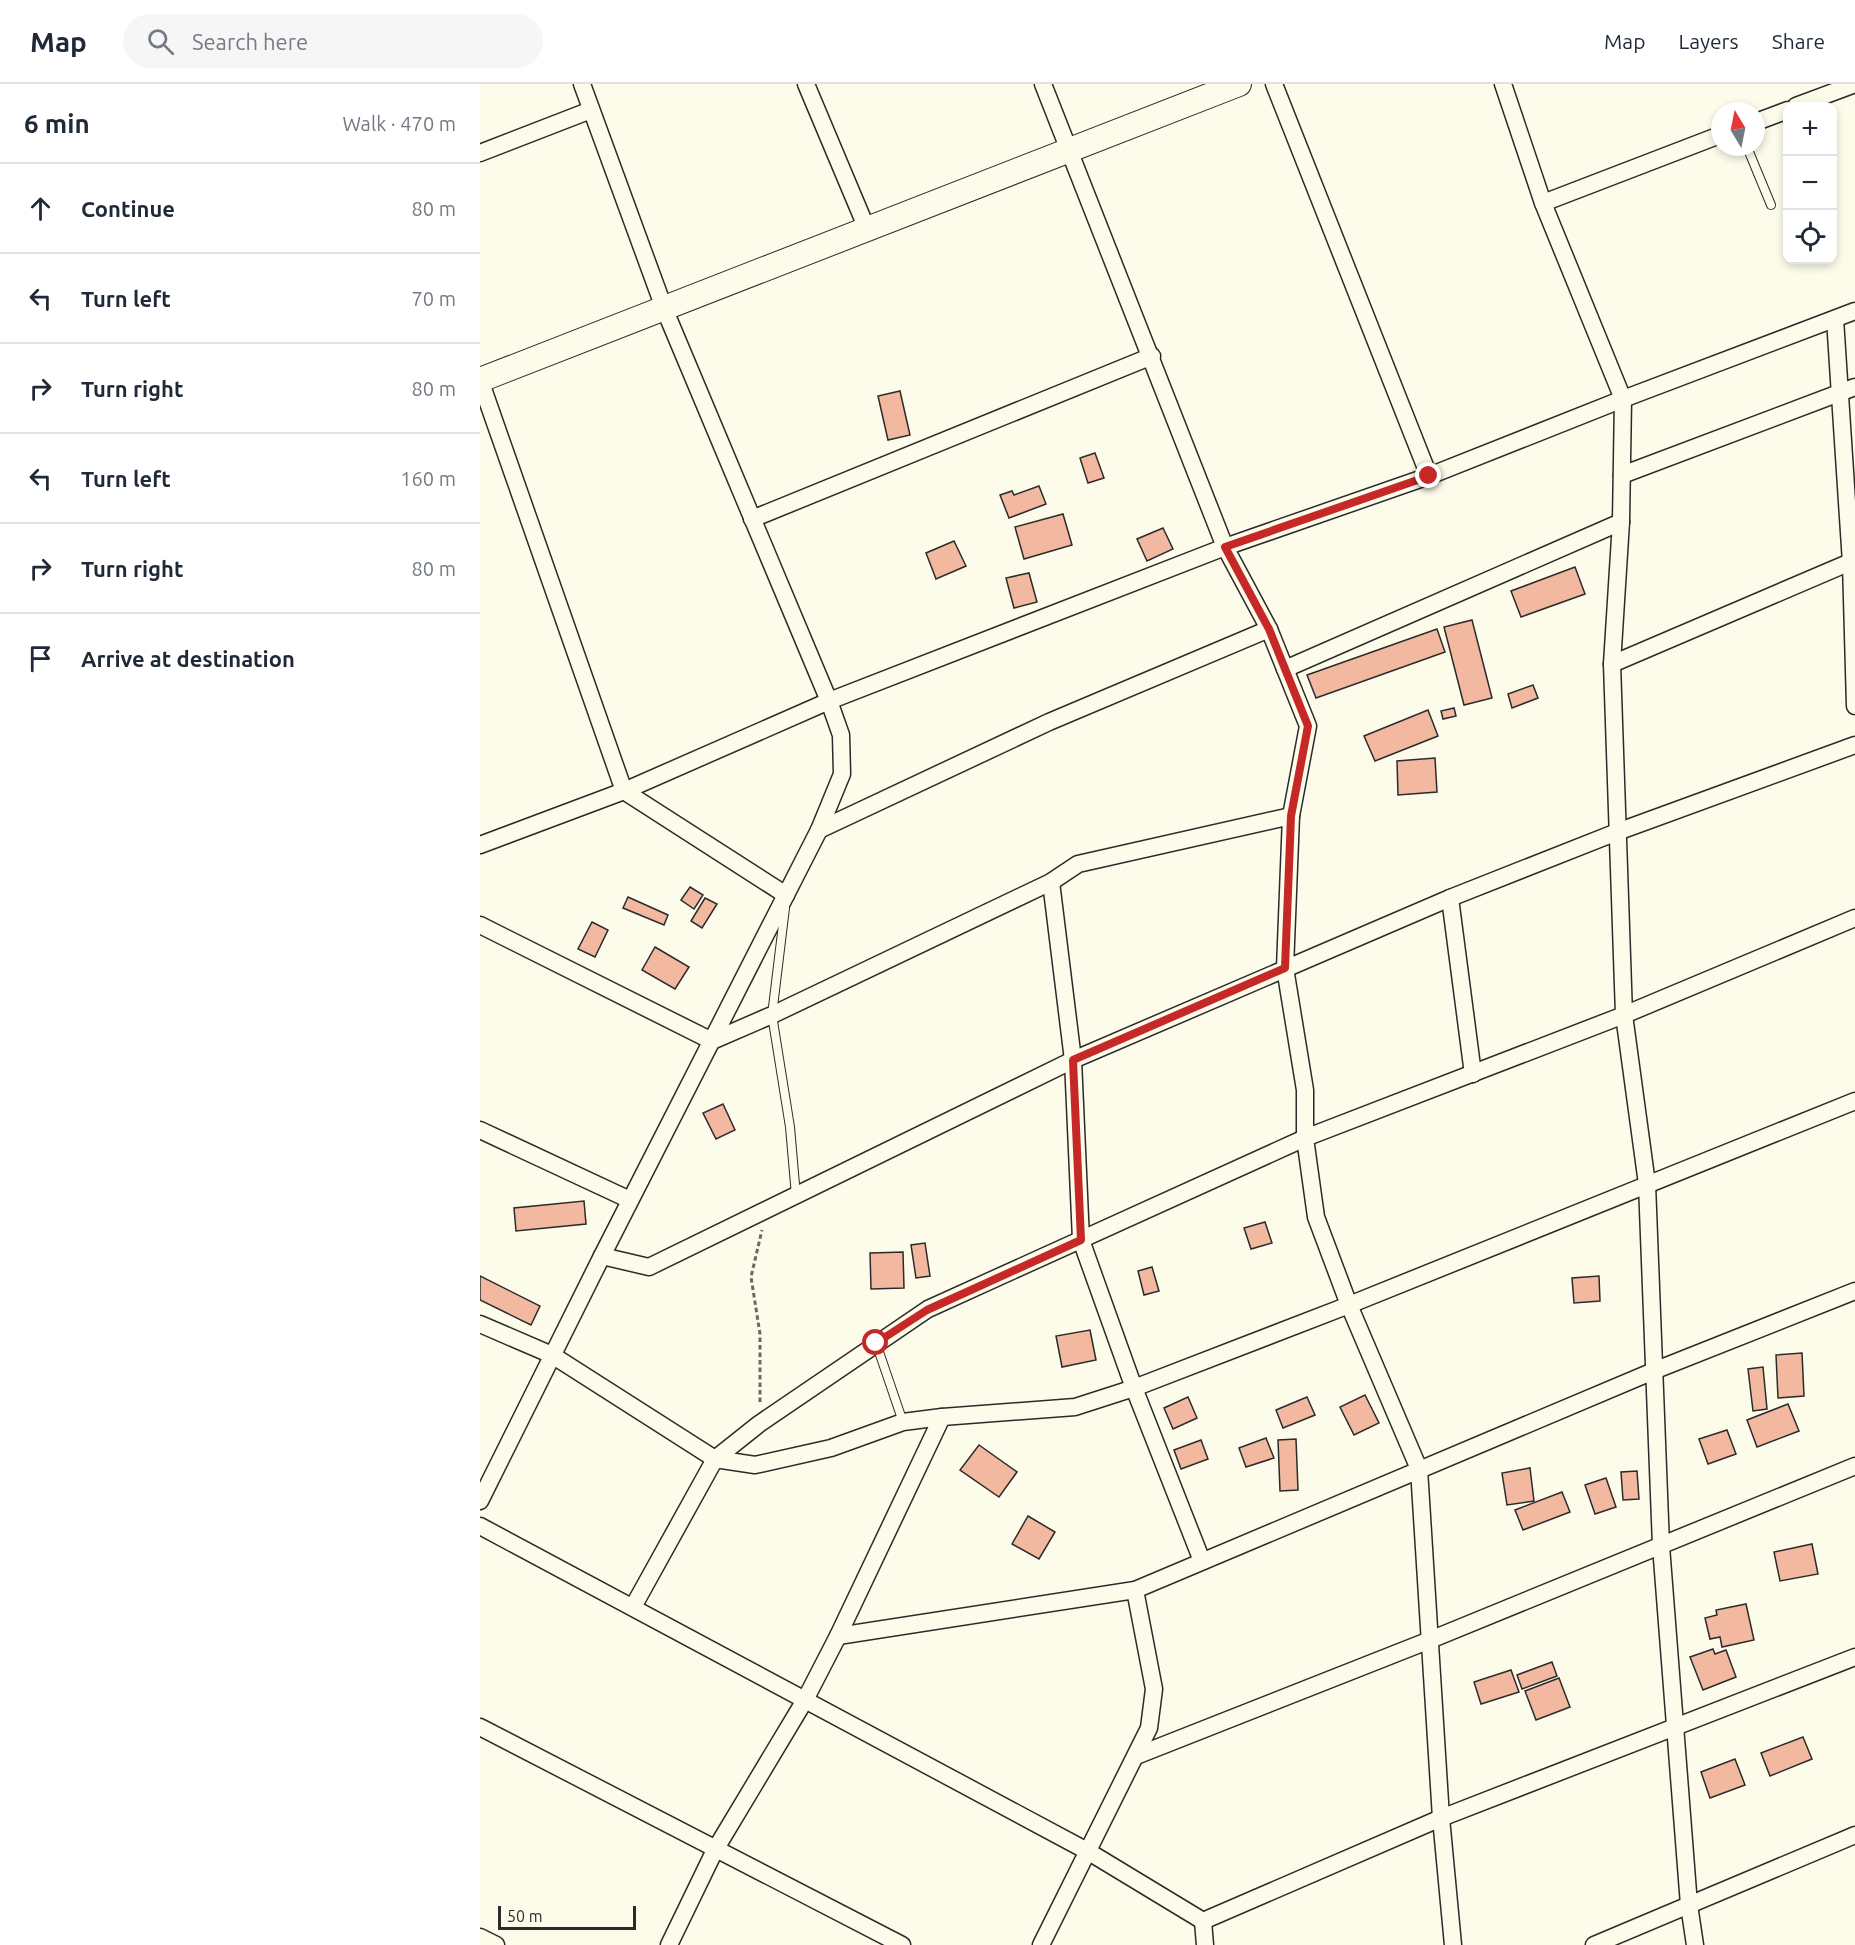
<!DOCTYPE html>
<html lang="en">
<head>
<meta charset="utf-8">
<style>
  :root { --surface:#fff; --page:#f6f6f7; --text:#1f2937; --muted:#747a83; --line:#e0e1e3 }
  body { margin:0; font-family:Ubuntu,sans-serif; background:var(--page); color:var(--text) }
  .controls { position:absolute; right:18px; top:18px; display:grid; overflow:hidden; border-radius:12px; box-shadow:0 3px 9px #0003 }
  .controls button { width:54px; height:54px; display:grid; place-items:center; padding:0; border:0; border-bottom:2px solid var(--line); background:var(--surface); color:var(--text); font:30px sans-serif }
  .compass { position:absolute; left:1231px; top:18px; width:54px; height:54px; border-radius:50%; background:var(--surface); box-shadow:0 3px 9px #0003; rotate:350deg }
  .scale { position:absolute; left:18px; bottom:15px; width:138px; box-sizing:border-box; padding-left:6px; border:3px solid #2b2b2b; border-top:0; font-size:16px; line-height:21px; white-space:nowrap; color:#2b2b2b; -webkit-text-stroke:4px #fdfbea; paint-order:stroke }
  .stop { position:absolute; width:18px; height:18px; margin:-14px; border:4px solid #c62828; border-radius:50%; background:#fff }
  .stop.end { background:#c62828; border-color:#fff; box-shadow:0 2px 6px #0008 }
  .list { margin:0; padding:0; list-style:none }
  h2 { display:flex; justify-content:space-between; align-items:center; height:78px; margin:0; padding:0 24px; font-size:26px }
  h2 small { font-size:20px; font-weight:400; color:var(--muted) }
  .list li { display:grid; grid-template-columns:39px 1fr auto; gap:18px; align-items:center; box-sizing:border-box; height:90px; padding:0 24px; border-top:2px solid var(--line) }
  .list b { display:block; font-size:22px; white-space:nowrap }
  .list em { font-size:20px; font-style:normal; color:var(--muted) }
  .icon { flex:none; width:33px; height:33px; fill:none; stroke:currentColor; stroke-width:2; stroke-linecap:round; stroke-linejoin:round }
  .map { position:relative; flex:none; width:1375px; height:1861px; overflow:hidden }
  header { display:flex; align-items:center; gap:36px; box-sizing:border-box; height:84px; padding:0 30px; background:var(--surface); border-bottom:2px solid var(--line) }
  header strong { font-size:28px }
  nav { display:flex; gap:33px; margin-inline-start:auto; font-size:21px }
  .search { width:420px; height:54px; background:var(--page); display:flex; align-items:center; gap:15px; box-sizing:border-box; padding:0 21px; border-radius:33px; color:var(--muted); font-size:22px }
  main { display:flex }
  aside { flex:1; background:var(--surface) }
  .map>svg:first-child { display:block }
</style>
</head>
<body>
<header>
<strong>Map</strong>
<div class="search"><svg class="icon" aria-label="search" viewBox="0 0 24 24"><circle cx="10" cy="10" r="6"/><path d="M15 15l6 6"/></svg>Search here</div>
<nav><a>Map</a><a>Layers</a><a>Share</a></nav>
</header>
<main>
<aside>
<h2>6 min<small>Walk · 470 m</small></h2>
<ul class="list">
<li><svg class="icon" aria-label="ahead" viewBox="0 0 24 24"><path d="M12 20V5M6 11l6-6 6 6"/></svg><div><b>Continue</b></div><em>80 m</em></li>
<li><svg class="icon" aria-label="left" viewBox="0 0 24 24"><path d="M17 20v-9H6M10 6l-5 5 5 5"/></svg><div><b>Turn left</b></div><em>70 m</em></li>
<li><svg class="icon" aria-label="right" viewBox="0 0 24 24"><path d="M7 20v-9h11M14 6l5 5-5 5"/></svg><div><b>Turn right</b></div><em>80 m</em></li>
<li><svg class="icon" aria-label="left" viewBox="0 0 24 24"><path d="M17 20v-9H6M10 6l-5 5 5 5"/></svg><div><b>Turn left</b></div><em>160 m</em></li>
<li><svg class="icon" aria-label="right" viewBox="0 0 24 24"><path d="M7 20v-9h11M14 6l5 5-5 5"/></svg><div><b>Turn right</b></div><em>80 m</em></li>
<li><svg class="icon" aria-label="arrive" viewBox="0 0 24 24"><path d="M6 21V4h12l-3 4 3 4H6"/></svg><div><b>Arrive at destination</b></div></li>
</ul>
</aside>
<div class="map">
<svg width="1375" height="1861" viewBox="0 0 1375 1861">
  <rect width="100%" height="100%" fill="#fdfbea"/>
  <g fill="#f2b8a0" stroke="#2b2b2b" stroke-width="1.5">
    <path d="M420 307 430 351 408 356 398 312Z"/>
    <path d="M615 369 624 394 608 399 600 374Z"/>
    <path d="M559 402 566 420 529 434 520 411 532 407 534 411Z"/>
    <path d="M583 430 592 461 544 475 535 443Z"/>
    <path d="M683 444 693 465 667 477 657 455Z"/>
    <path d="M474 457 486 482 456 495 446 469Z"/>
    <path d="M1095 483 1105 510 1041 533 1031 507Z"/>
    <path d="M549 489 557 518 534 524 526 494Z"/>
    <path d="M992 536 1012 614 984 621 964 543Z"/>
    <path d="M957 545 965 568 836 614 827 591Z"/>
    <path d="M1053 601 1058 614 1032 624 1028 610Z"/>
    <path d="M974 624 976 632 963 635 961 627Z"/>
    <path d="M948 626 958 652 895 677 884 652Z"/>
    <path d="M955 674 957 708 918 711 917 677Z"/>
    <path d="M210 803 223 811 214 825 201 816Z"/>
    <path d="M148 813 188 831 184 841 143 824Z"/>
    <path d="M225 814 237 820 222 844 211 837Z"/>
    <path d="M112 838 128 846 115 873 98 865Z"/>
    <path d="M175 863 209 883 195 905 162 886Z"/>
    <path d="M243 1020 255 1046 236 1055 223 1029Z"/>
    <path d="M104 1117 106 1140 36 1147 34 1124Z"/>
    <path d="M785 1138 792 1159 771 1165 764 1144Z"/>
    <path d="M445 1159 450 1192 436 1194 431 1161Z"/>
    <path d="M423 1168 424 1204 391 1205 390 1169Z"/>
    <path d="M672 1183 679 1207 664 1211 658 1187Z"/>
    <path d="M0 1192 60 1222 51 1241 0 1216Z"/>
    <path d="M1119 1192 1120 1217 1094 1219 1092 1194Z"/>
    <path d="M610 1246 616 1276 582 1283 576 1252Z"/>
    <path d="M1322 1269 1324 1312 1298 1314 1296 1271Z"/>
    <path d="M1283 1283 1287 1325 1273 1327 1268 1285Z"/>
    <path d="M885 1311 899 1339 874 1351 860 1323Z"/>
    <path d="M708 1313 717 1334 693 1345 684 1324Z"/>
    <path d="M827 1313 835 1331 803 1344 796 1326Z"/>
    <path d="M1308 1320 1319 1347 1277 1363 1267 1336Z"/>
    <path d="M1247 1346 1256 1370 1228 1380 1219 1355Z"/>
    <path d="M786 1354 794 1374 766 1383 759 1364Z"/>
    <path d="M816 1355 818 1406 800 1407 798 1356Z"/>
    <path d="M721 1356 728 1375 701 1385 694 1366Z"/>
    <path d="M499 1361 537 1388 519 1413 480 1386Z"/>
    <path d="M1050 1384 1054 1417 1027 1421 1022 1389Z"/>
    <path d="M1157 1387 1159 1415 1143 1416 1141 1388Z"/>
    <path d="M1126 1394 1136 1423 1115 1430 1105 1401Z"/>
    <path d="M1082 1408 1090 1428 1043 1446 1035 1426Z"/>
    <path d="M548 1432 575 1448 559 1475 532 1460Z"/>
    <path d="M1332 1460 1338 1490 1300 1497 1294 1468Z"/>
    <path d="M1266 1520 1274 1556 1242 1563 1240 1553 1230 1555 1225 1534 1237 1531 1236 1526Z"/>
    <path d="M1233 1565 1235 1570 1246 1566 1256 1593 1223 1606 1210 1573Z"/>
    <path d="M1072 1578 1077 1592 1042 1605 1037 1591Z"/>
    <path d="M1031 1586 1039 1608 1001 1620 994 1598Z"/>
    <path d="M1079 1594 1090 1623 1056 1636 1045 1607Z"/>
    <path d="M1323 1653 1332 1675 1290 1692 1281 1669Z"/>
    <path d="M1255 1675 1265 1701 1230 1714 1221 1688Z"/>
  </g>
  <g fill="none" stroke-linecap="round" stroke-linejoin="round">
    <defs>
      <g id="lane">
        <path d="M1267 63 1291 121"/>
        <path d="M305 824 292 931 310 1043 316 1112"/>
        <path d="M396 1259 423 1338"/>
      </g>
      <g id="street">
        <path d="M326 0 387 145"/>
        <path d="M563 0 745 463 789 545 828 642 811 732 805 884 825 1006V1054L836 1133 869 1221 939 1385 961 1734 973 1861"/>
        <path d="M794 0 949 392"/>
        <path d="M1023 0 1063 119 1143 315 1141 438 1132 580 1144 931 1167 1100 1181 1462 1209 1821 1215 1861"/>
        <path d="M1316 22 1375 0"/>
        <path d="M1276 38 1308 26"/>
        <path d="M0 69 111 26"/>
        <path d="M1063 119 1240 51"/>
        <path d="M1355 235 1371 479 1375 622"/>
        <path d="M0 296 144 707 306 811"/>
        <path d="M1142 391 1375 303"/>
        <path d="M272 435 672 272"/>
        <path d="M1132 580 1375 476"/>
        <path d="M805 585 1141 438"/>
        <path d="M339 746 569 638 789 545"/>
        <path d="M0 761 144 707 349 617 745 463 949 392 1143 315 1375 227"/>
        <path d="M571 798 593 976 601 1156 654 1304 722 1477"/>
        <path d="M970 814 993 990"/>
        <path d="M0 841 232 957 292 931 571 798 598 780 811 732"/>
        <path d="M0 1046 150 1116"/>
        <path d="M122 1172 169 1183 593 976 970 814 1137 748 1375 661"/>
        <path d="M0 1240 72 1271 235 1375 279 1340 448 1225 825 1054 1144 931 1375 834"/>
        <path d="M0 1417 122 1172 339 746 362 690 361 651 349 617 184 224 102 0"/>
        <path d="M0 1442 609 1768 723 1837"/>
        <path d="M153 1523 235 1375 275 1381 351 1364 423 1338 462 1333 595 1323 654 1304 869 1221 1375 1017"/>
        <path d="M358 1552 655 1506 1176 1286 1375 1207"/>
        <path d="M0 1643 422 1861"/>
        <path d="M656 1672 950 1556 1375 1382"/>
        <path d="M723 1837 961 1734 1375 1573"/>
        <path d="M723 1837 725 1861"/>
        <path d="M0 1853 16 1861"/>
        <path d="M189 1861 235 1766 325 1616 358 1552 462 1333"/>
        <path d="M561 1861 669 1644 674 1605 655 1506"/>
        <path d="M1114 1861 1375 1751"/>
      </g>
      <path id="secondary" d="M0 296 759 0"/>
    </defs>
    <use href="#lane" stroke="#2b2b2b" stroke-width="10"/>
    <use href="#street" stroke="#2b2b2b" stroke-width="19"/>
    <use href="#secondary" stroke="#2b2b2b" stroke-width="26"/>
    <path stroke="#6a6964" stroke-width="3" stroke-dasharray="4.5 3" stroke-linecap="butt" d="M280 1318V1250L271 1193 282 1146"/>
    <use href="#lane" stroke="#fdfbea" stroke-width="8"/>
    <use href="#street" stroke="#fdfbea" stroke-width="16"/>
    <use href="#secondary" stroke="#fdfbea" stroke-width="24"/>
  </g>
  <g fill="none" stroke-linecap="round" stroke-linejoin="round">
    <path stroke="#c62828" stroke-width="8" d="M396 1259 447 1226 601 1156 593 976 805 884 811 732 828 642 789 545 745 463 949 392"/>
  </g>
</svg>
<div class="controls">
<button>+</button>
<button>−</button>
<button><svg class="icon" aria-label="locate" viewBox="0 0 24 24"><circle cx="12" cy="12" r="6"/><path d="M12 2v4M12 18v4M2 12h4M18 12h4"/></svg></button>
</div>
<svg class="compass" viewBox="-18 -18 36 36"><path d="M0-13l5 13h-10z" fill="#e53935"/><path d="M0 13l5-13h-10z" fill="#747a83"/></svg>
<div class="scale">50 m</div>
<div class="stop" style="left:396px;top:1259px"></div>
<div class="stop end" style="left:949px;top:392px"></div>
</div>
</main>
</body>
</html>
